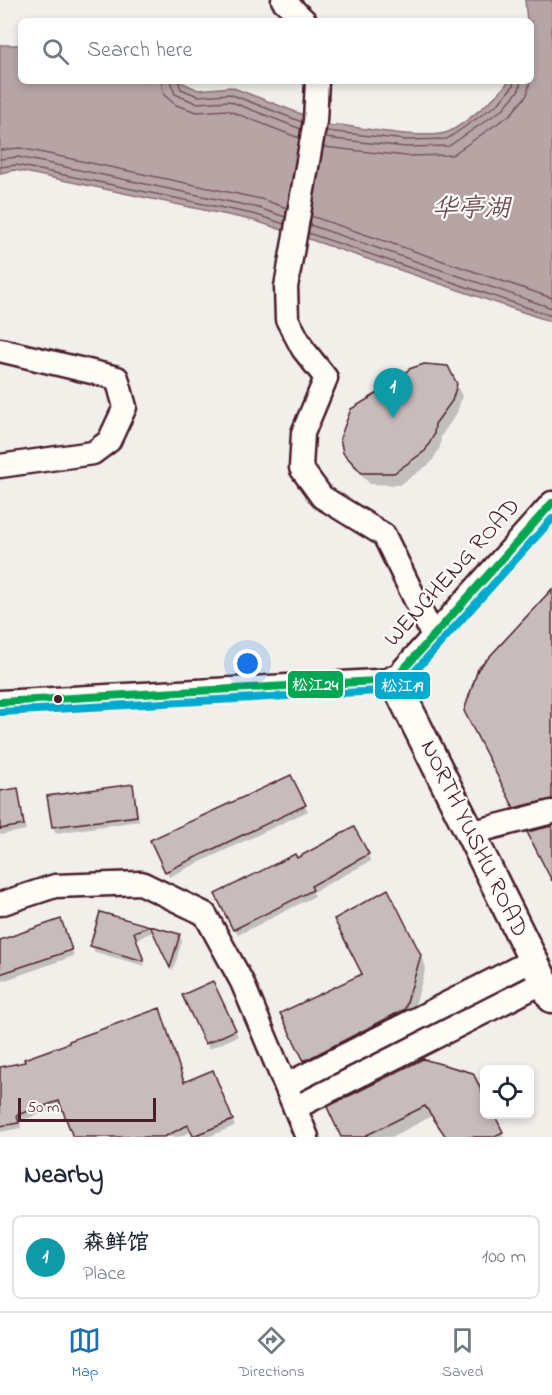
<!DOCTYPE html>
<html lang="en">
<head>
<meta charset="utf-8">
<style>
  :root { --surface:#fff; --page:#f6f6f7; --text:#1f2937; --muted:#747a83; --line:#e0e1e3; --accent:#1f6fb2 }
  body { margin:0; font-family:"Indie Flower","LXGW WenKai TC",sans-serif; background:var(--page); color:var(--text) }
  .controls { position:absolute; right:18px; bottom:18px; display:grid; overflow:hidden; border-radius:9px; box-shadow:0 3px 9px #0003 }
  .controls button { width:54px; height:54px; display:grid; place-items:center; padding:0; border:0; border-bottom:2px solid var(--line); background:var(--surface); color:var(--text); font:30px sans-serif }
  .scale { position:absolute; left:18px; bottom:15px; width:138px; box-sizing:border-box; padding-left:6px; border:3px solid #4a1f2b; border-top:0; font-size:16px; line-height:21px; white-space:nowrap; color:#4a1f2b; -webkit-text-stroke:4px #fdfcf7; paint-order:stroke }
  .you { position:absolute; left:248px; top:664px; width:21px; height:21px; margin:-15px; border:4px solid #fff; border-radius:50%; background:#1a73e8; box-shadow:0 0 0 9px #1a73e833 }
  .badge { display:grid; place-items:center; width:39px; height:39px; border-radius:50%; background:var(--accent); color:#fff; font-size:20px; font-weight:700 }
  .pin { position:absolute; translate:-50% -50px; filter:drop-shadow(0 2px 3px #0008) }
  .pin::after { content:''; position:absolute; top:32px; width:21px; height:18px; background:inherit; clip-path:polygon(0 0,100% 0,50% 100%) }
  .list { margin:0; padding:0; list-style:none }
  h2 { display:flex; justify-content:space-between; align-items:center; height:78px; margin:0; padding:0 24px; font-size:26px }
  h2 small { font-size:20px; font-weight:400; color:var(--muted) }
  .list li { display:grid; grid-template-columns:39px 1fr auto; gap:18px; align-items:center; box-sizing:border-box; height:84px; margin:0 12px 12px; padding:0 12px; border:2px solid var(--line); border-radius:9px }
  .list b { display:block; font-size:22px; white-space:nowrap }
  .list p { margin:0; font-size:20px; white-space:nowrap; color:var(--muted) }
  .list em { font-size:20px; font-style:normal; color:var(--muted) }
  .icon { flex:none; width:33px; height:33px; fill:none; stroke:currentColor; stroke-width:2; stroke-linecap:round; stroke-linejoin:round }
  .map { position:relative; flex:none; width:552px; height:1137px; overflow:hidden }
  .search { position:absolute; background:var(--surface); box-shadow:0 3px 9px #0003; left:18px; right:18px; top:18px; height:66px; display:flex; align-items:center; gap:15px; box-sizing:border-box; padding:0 21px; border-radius:9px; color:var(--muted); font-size:22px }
  .sheet { height:174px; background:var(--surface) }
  nav { display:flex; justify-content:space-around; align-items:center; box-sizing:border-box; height:84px; border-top:2px solid var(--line); background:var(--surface); font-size:16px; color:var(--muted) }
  nav a { display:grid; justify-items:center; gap:3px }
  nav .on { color:var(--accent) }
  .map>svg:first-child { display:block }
</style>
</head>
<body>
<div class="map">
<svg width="552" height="1137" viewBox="0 0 552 1137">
  <rect width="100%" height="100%" fill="#f2efeb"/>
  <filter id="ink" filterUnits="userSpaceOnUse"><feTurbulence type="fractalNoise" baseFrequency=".0167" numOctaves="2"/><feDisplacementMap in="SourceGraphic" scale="12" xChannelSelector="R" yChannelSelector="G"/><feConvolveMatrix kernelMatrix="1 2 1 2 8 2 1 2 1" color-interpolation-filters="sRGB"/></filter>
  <g filter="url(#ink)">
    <path fill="#b7a5a6" stroke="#8b6f75" stroke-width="1.5" d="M525 0H552V322L256 221 15 170 0 173V45H21V81H179L198 90 231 87 332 126 340 125C365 129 423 139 445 133 460 129 500 94 509 81H531V21H527Z"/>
    <g fill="#0003">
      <path d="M454 380 462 396 457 413 441 436 440 447 431 463 400 485 370 484 352 465 344 453Z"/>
      <path d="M552 592V806L519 814 515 807Z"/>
      <path d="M294 783 308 811 169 877 166 871Z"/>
      <path d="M132 786 135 792 139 821 56 833 53 827 49 797Z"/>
      <path d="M17 790 26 830 0 835V793Z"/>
      <path d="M354 829 371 861 313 892 315 896 238 935 217 895 296 860Z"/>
      <path d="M394 902 426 967 411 1020 312 1072 305 1060 364 975Z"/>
      <path d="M101 914 150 927 153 932 136 939 145 966 95 952 92 946Z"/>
      <path d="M61 921 74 956 0 982V941Z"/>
      <path d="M153 928 179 935 182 941 173 971Z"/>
      <path d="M216 989 238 1036 209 1049 184 996Z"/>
      <path d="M162 1016 185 1083 215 1078 235 1126 208 1137H195L192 1131 180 1137H74L63 1106 20 1121 21 1128 0 1132V1068L27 1064Z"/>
      <path d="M479 1087 484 1097V1114H493L504 1137H446L432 1116 392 1137H343L329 1108Z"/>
    </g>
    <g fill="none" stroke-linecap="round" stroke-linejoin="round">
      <g stroke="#76555c" stroke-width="1.5">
        <path d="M161 81 164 95 176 105 197 112 227 110 299 138"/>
        <path d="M170 81 175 94 196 103 229 101 301 129"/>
        <path d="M178 81 181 89 198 96 230 94 302 122"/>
        <path d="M326 131 406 140 447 139 499 103 513 86 514 81"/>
        <path d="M325 138 406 147 449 146 503 109 519 90 521 81"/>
        <path d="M323 147 406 156 452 155 511 114 527 95 530 81"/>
        <path d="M0 150 20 148 261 199 287 208"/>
        <path d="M0 159 18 157 259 208 285 217"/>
        <path d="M0 167 16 165 257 215 284 224"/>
        <path d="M311 216 552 298"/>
        <path d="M310 225 552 308"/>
        <path d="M308 233 552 316"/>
      </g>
    </g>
    <g fill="#c8bbbb" stroke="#4a1f2b" stroke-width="1.5">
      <path d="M424 364 448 366 457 384 452 401 435 424 434 435 425 451 394 473H362L343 453 340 438 351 409 395 383 409 369Z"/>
      <path d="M552 589V799L514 808 464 711 478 669Z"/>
      <path d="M291 775 306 805 165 872 150 840Z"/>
      <path d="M133 784 137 816 52 827 47 796Z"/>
      <path d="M18 788 24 825 0 829V791Z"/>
      <path d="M552 826V881L527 832Z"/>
      <path d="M354 827 369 854 311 886 313 890 233 930 215 894 295 854 297 858Z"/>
      <path d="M388 889 421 955 405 1009 304 1061 280 1013 362 974 334 919Z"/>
      <path d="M100 912 150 926 134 932 144 961 90 946Z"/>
      <path d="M61 919 72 950 0 974V940Z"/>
      <path d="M150 926 180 934 170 968Z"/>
      <path d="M213 981 236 1030 205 1044 182 995Z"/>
      <path d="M160 1008 184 1082 213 1070 233 1120 193 1136 188 1125 164 1137H73L59 1101 17 1115 19 1123 0 1126V1067L25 1062 24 1059 69 1043V1041Z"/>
      <path d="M423 1059 473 1073 484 1096V1114H494L503 1132 493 1137H446L425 1106 363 1137H341L327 1107Z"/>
    </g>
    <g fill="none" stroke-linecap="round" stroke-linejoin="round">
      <defs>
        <g id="minor">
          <path d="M283 0 305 21"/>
          <path d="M317 81 315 121 286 287 287 319 303 349 326 378 303 433 301 468 322 497 384 535 433 636"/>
          <path d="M0 350 117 378 125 407 109 441 93 453 0 466"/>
          <path d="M0 702 394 680 552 503"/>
          <path d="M470 833 552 812"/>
          <path d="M0 904 55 886 141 883 205 914 242 982 295 1108"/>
          <path d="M286 1085 533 960"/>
          <path d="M307 1137 295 1108 544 982"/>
        </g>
        <path id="major" d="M394 680 552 998"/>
      </defs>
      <use href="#minor" stroke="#4a1f2b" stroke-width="27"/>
      <use href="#major" stroke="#4a1f2b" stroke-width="33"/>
      <use href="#minor" stroke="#fdfcf7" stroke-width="22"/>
      <use href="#major" stroke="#fdfcf7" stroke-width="28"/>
      <defs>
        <path id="bus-1" d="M0 702 394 680 552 503"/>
        <path id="bus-2" d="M1 712 398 690 552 519"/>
      </defs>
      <use href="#bus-1" stroke="#fdfcf7" stroke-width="12"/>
      <use href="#bus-2" stroke="#fdfcf7" stroke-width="12"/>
      <use href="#bus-1" stroke="#00a651" stroke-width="8"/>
      <use href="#bus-2" stroke="#00a9ce" stroke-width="8"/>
    </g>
  </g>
  <circle fill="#4a1f2b" stroke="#fdfcf7" stroke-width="2" cx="58" cy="699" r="5"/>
  <g text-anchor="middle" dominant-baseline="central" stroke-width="4.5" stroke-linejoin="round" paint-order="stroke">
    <g font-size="24" fill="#4a1f2b" stroke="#fdfcf7">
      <text transform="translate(453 573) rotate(-48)">WENCHENG ROAD</text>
      <text transform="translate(473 839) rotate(64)">NORTH YUSHU ROAD</text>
    </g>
    <g font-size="26" font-style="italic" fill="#704e56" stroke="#fdfcf7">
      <text x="471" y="210">华亭湖</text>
    </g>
  </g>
  <g stroke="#fdfcf7" stroke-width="2">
    <rect x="287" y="670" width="57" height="29" rx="6" fill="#00a651"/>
    <rect x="374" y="671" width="57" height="29" rx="6" fill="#00a9ce"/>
  </g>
  <g font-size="16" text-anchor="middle" font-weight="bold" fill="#fff">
    <text x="315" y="690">松江24</text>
    <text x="402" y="691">松江19</text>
  </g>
</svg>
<div class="controls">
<button><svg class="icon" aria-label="locate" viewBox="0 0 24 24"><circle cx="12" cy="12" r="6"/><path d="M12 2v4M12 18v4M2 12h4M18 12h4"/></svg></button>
</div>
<div class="scale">50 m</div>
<div class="you"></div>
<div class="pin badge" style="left:393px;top:418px;background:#0f9aa8">1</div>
<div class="search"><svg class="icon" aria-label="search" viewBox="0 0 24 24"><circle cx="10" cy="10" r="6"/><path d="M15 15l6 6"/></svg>Search here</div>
</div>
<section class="sheet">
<h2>Nearby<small></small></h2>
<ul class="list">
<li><span class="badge" style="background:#0f9aa8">1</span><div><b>森鲜馆</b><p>Place</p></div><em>100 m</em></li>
</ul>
</section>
<nav>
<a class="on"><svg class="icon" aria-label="map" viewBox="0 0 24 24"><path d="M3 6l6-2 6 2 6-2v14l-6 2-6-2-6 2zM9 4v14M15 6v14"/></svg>Map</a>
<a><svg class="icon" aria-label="directions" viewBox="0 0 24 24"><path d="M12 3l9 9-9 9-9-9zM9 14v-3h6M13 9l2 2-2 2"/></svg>Directions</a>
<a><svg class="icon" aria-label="saved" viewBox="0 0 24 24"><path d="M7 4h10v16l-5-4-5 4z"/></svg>Saved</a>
</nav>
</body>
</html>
